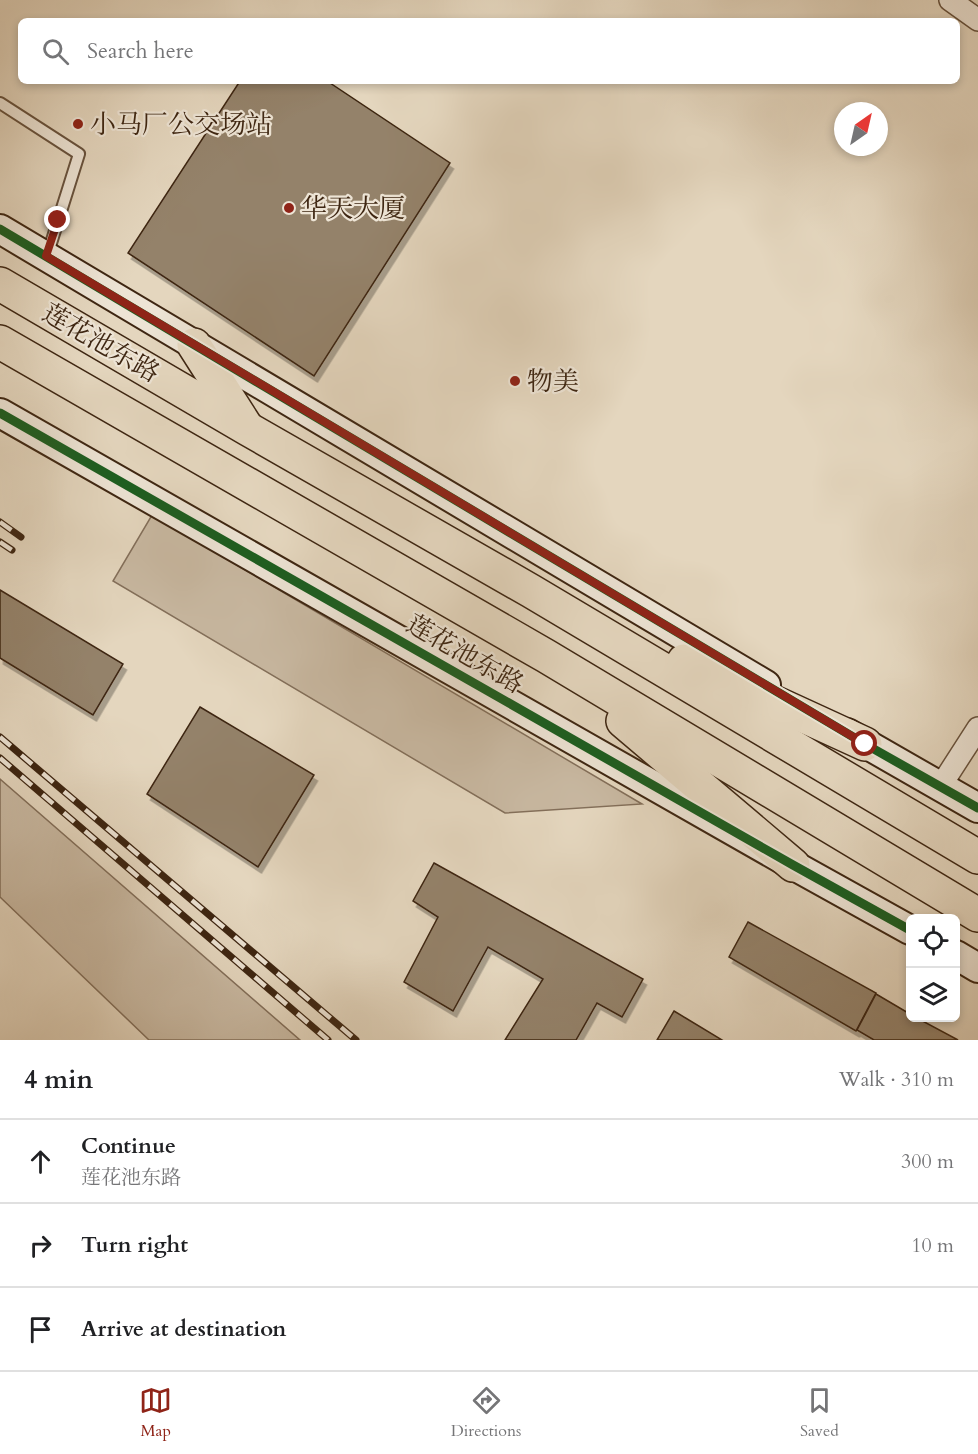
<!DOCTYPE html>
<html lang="en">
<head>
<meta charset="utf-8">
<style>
  :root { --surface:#fff; --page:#f6f6f6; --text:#202124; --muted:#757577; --line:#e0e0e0; --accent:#8f2418 }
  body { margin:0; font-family:Cardo,"Noto Serif SC",serif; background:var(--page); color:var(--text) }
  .controls { position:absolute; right:18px; bottom:18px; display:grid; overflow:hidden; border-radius:9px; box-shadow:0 3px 9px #0003 }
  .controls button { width:54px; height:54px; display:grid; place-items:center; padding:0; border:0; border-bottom:2px solid var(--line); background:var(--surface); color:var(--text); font:30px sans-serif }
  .compass { position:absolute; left:834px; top:102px; width:54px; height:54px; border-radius:50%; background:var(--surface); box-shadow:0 3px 9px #0003; rotate:34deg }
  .stop { position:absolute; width:18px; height:18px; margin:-14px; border:4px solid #8f2418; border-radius:50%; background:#fff }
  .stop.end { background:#8f2418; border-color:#fff; box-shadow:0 2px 6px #0008 }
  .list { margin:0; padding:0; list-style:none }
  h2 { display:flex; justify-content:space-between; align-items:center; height:78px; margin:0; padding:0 24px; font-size:26px }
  h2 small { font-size:20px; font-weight:400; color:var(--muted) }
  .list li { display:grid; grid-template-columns:39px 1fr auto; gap:18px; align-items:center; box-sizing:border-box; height:84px; padding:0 24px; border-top:2px solid var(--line) }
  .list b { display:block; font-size:22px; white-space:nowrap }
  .list p { margin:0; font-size:20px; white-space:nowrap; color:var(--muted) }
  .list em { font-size:20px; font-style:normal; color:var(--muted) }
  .icon { flex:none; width:33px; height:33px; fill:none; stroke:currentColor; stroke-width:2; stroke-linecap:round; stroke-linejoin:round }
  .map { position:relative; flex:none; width:978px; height:1040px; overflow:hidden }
  .search { position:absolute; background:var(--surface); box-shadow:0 3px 9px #0003; left:18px; right:18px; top:18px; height:66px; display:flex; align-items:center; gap:15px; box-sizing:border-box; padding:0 21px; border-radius:9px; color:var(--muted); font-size:22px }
  .sheet { height:330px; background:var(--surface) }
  nav { display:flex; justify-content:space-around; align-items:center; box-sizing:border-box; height:84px; border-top:2px solid var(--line); background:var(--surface); font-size:16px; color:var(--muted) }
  nav a { display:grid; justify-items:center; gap:3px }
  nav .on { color:var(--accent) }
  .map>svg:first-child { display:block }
</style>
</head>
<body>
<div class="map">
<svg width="978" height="1040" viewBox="0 0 978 1040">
  <defs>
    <filter id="shadow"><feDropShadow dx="3.5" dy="6" stdDeviation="0" flood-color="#0004"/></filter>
  </defs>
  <rect width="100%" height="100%" fill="#e4d6be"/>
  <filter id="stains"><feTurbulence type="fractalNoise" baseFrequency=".00333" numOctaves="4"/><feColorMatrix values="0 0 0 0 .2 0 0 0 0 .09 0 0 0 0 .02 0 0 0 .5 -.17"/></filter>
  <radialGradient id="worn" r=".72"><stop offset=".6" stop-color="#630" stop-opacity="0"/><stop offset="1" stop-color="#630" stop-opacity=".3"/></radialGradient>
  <g fill="#c8b8a1" stroke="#836f5a" stroke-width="1.5">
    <path d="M152 515 642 804 505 813 113 581Z"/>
    <path d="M0 779 300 1040H149L0 897Z"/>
  </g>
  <g fill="#94826b" stroke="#3e2612" stroke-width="1.5" filter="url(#shadow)">
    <path d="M240 81H327L450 163 314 376 128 253Z"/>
    <path d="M0 590 123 664 93 715 0 658Z"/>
    <path d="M200 707 314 775 258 867 147 794Z"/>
    <path d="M434 863 643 979 622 1017 597 1003 576 1040H505L543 979 488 947 453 1011 404 982 438 917 413 901Z"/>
    <path d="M748 922 876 993 856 1031 729 957Z"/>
    <path d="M876 994 910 1014V1018H917L958 1040H874L857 1030Z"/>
    <path d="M674 1011 722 1040H657Z"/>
  </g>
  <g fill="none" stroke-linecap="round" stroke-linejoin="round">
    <defs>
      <path id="lane" d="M0 103 79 154 47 256"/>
      <g id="street">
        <path d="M950 0 978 20"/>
        <path d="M940 787 978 728"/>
      </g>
      <g id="secondary">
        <path d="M0 229 766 685"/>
        <path d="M0 413 793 865 910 930"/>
        <path d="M847 733 978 808"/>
        <path d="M956 955 978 968"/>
      </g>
      <g id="highway">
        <path d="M0 284 248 429 531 591 978 857"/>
        <path d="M0 342 546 656 978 915"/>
        <path d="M194 345 245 425"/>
        <path d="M684 661 865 744"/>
        <path d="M623 721 793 865"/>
      </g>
    </defs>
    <use href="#lane" stroke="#68523d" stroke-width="14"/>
    <use href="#street" stroke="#68523d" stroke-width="24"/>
    <use href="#secondary" stroke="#3e2612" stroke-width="32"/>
    <use href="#highway" stroke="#3e2612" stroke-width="36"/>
    <use href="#lane" stroke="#ede4d5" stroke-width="10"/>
    <use href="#street" stroke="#ede4d5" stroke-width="21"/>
    <use href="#secondary" stroke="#ede4d5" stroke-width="28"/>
    <use href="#highway" stroke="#e4d6be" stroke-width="33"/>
    <defs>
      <g id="rail">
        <path d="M0 522 21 537"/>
        <path d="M0 542 12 550"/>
        <path d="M0 737 356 1040"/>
        <path d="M0 758 328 1040"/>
      </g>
    </defs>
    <use href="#rail" stroke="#3e2612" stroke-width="7"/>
    <use href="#rail" stroke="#ede4d5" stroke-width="4.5" stroke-dasharray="14" stroke-linecap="butt"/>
    <defs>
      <g id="cycleway">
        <path d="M0 229 865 744 978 808"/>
        <path d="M0 413 793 865 910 930"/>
      </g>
    </defs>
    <use href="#cycleway" stroke="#ede4d5" stroke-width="13"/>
    <use href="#cycleway" stroke="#1b5e20" stroke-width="9"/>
  </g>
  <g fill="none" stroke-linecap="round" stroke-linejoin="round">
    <path stroke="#8f2418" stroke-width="8" d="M58 220 46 256 865 744"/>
  </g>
  <g fill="#8f2418" stroke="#ede4d5" stroke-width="2">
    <circle cx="78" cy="124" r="6"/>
    <circle cx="289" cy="208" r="6"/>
    <circle cx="515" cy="381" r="6"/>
  </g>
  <g text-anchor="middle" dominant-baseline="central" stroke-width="4.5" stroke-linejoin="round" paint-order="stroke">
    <g font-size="26" fill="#3e2612" stroke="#ede4d5" text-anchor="start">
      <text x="90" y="124">小马厂公交场站</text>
      <text x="301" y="208">华天大厦</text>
      <text x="527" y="381">物美</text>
    </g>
    <g font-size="26" fill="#3e2612" stroke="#ede4d5">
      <text transform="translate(101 343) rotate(30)">莲花池东路</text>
      <text transform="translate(465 654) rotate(30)">莲花池东路</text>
    </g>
  </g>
  <rect width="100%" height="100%" filter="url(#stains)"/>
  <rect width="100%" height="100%" fill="url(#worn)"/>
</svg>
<div class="controls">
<button><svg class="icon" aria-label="locate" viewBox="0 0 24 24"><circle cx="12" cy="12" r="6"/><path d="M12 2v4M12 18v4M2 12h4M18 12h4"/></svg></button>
<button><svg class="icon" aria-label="layers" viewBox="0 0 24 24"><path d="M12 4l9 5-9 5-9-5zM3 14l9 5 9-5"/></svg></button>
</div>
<svg class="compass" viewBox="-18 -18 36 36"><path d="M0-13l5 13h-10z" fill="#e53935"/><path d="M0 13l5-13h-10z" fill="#757577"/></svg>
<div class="stop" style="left:865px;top:744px"></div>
<div class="stop end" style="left:58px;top:220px"></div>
<div class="search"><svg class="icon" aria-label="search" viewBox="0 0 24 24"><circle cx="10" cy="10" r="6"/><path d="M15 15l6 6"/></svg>Search here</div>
</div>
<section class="sheet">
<h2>4 min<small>Walk · 310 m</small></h2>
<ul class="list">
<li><svg class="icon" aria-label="ahead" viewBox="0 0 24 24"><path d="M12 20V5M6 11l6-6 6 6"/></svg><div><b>Continue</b><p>莲花池东路</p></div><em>300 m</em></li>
<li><svg class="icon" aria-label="right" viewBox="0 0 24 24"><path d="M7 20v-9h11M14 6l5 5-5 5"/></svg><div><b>Turn right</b></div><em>10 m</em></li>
<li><svg class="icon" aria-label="arrive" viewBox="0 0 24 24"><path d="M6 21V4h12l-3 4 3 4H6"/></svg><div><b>Arrive at destination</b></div></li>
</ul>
</section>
<nav>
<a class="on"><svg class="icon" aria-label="map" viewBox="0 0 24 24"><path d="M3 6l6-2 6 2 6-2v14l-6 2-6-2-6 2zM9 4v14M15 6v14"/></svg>Map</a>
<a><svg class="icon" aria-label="directions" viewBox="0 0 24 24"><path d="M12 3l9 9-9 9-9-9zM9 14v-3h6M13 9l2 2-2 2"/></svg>Directions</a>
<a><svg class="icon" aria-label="saved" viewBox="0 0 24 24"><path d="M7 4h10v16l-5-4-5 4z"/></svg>Saved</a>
</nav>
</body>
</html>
